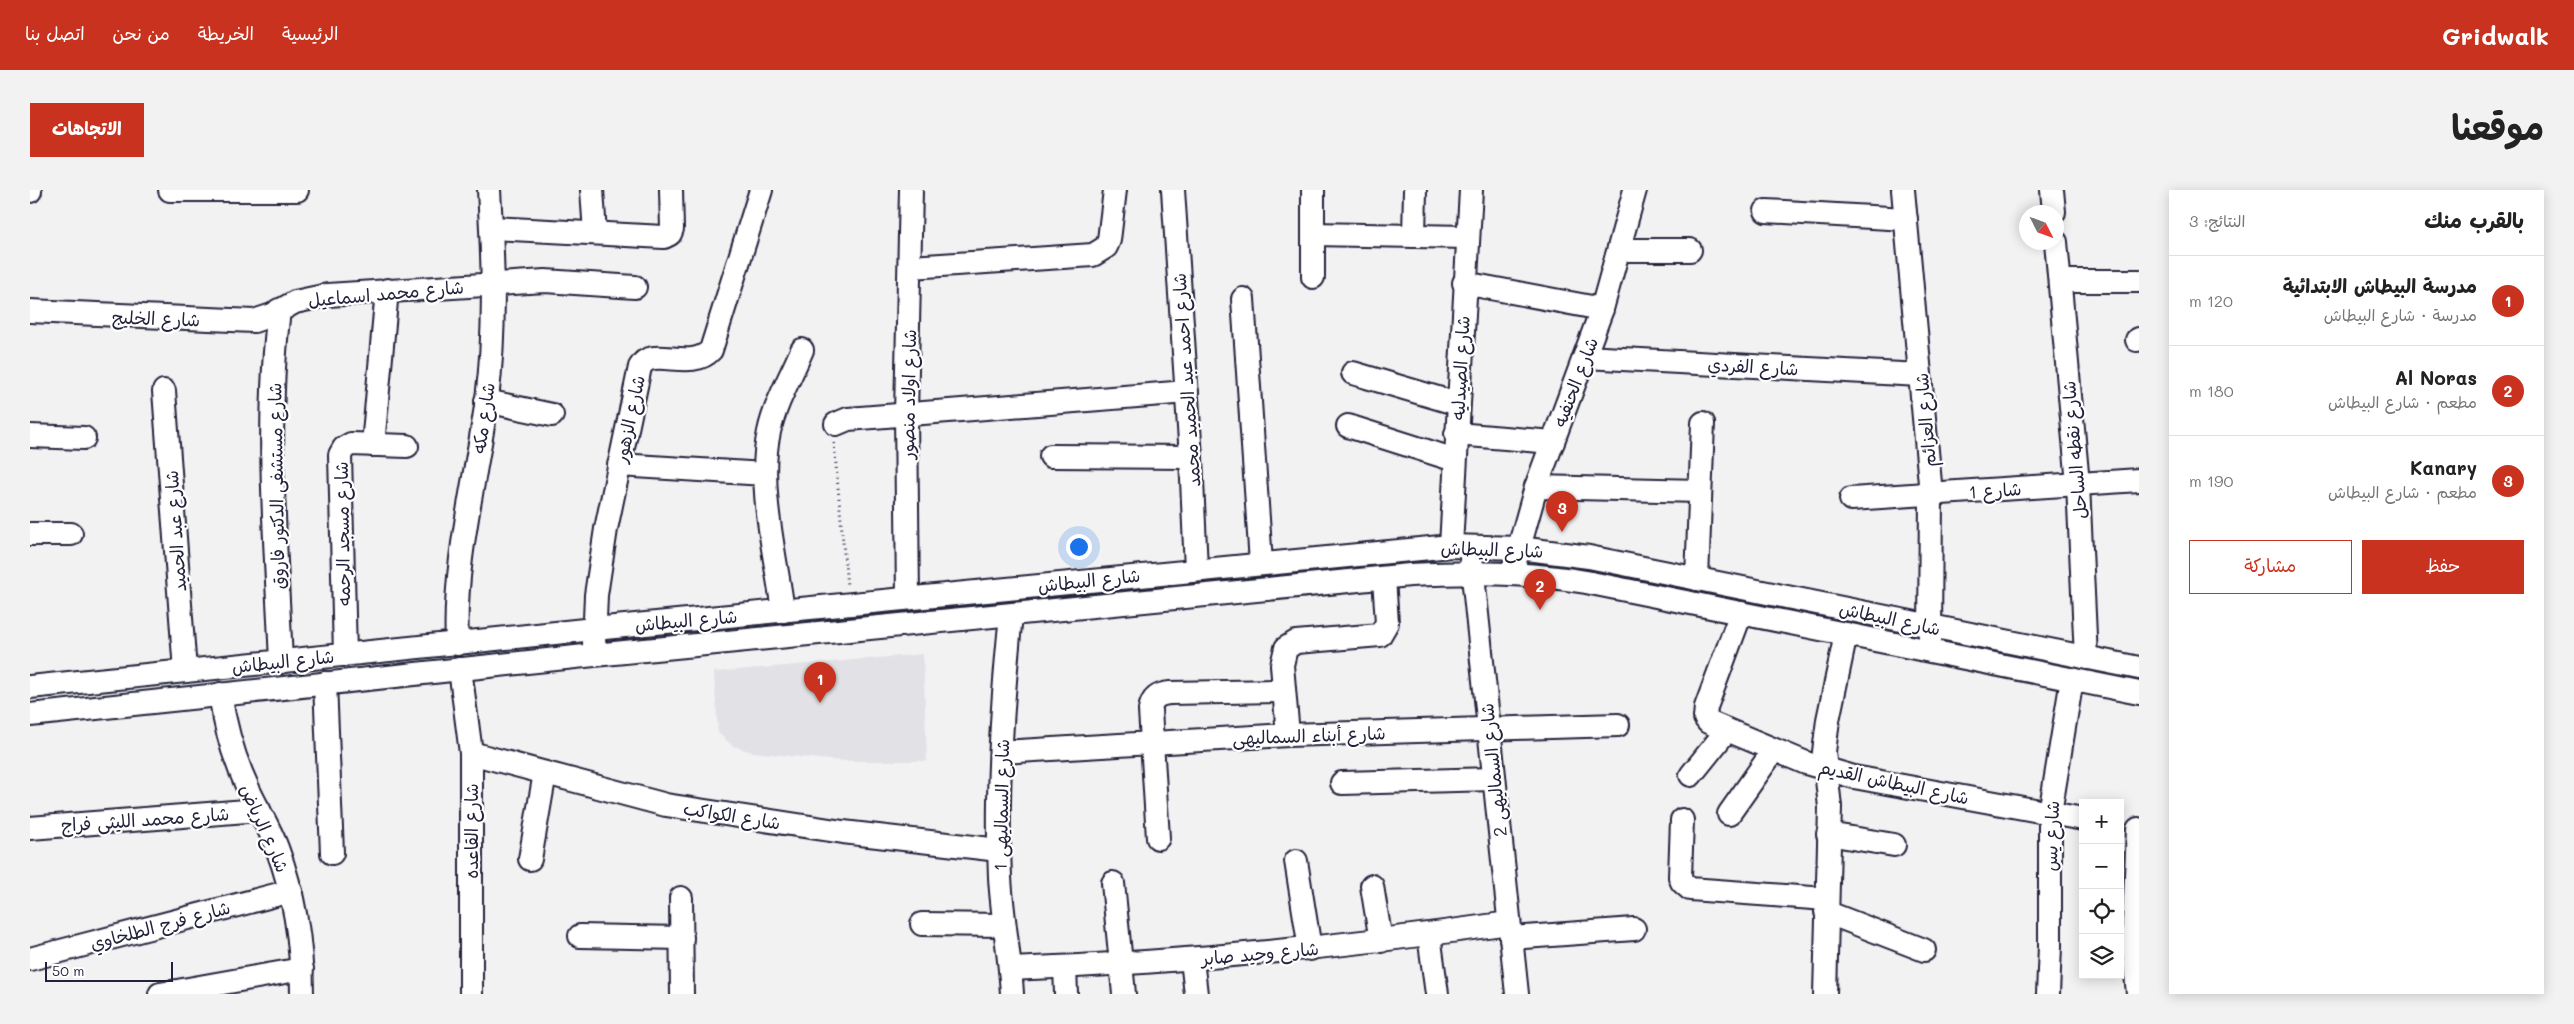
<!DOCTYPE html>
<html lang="ar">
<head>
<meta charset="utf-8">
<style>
  :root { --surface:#fff; --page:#f2f2f2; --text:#222; --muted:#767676; --line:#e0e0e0; --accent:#c8321e }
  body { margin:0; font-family:Mali,"Playpen Sans Arabic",sans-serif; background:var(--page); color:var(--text); direction:rtl }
  .controls { position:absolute; right:15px; bottom:15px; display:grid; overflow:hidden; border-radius:0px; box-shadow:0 2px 12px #0003 }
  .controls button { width:45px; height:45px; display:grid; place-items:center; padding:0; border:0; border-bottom:1px solid var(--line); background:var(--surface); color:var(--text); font:25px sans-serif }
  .compass { position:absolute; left:1989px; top:15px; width:45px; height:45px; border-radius:50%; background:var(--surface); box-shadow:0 2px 12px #0003; rotate:132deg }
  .scale { position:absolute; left:15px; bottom:12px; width:128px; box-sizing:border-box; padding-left:5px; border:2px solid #22223b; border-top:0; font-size:14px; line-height:18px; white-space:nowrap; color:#22223b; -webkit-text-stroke:4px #fff; paint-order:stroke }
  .you { position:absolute; left:1048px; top:356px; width:18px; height:18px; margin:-12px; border:4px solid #fff; border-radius:50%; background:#1a73e8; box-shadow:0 0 0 8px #1a73e833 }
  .badge { display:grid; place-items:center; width:32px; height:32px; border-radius:50%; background:var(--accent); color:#fff; font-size:16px; font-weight:700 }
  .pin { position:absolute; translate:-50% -41px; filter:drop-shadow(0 1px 2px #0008) }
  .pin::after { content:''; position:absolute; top:26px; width:18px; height:15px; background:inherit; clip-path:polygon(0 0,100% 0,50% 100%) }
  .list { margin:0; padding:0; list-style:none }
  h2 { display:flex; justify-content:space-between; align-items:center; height:65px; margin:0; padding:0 20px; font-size:21px }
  h2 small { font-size:16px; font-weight:400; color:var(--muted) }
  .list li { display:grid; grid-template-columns:32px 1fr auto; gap:15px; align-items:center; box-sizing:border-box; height:90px; padding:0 20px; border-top:1px solid var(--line) }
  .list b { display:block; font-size:19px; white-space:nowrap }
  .list p { margin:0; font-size:16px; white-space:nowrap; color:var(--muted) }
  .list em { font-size:16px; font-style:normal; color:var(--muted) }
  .actions { display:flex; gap:10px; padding:15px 20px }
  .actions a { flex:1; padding:11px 0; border:1px solid var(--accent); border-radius:0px; text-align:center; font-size:18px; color:var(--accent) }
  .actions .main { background:var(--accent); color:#fff }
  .icon { flex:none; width:28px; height:28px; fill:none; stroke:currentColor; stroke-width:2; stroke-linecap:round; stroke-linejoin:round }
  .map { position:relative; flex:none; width:2109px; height:804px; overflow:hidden; direction:ltr; border-radius:0px }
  header { display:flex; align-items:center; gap:30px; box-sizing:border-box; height:70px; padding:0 25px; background:var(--accent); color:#fff }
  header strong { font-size:24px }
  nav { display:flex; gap:28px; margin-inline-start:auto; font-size:18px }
  .intro { display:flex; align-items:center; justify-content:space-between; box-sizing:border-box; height:120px; padding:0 30px }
  h1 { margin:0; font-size:35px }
  .button { padding:12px 22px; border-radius:0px; background:var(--accent); color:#fff; font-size:18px; font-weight:700 }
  main { display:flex; gap:30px; padding:0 30px }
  aside { flex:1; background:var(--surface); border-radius:0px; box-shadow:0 2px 12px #0003 }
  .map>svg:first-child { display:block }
</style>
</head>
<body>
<header>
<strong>Gridwalk</strong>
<nav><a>الرئيسية</a><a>الخريطة</a><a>من نحن</a><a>اتصل بنا</a></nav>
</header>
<div class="intro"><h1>موقعنا</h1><a class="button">الاتجاهات</a></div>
<main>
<aside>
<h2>بالقرب منك<small>النتائج: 3</small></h2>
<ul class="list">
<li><span class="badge">1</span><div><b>مدرسة البيطاش الابتدائية</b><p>مدرسة · شارع البيطاش</p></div><em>120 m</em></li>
<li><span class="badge">2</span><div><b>Al Noras</b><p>مطعم · شارع البيطاش</p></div><em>180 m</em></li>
<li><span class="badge">3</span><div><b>Kanary</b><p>مطعم · شارع البيطاش</p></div><em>190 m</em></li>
</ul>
<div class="actions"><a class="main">حفظ</a><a>مشاركة</a></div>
</aside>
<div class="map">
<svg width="2109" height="804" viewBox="0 0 2109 804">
  <rect width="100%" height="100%" fill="#f2f2f3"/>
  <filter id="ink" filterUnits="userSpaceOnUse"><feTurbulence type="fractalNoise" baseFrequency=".02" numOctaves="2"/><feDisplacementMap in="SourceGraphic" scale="10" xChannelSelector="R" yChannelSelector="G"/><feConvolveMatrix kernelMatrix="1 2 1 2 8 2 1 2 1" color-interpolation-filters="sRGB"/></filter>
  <g filter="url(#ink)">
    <path fill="#e2e2e6" d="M893 464 897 571H810L722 562 703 556 688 543 684 482Z"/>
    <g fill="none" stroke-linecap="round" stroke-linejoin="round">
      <defs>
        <g id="minor">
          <path d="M140 0H267"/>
          <path d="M562 0 565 43"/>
          <path d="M1143 0 1161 267 1166 380"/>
          <path d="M1873 0 1901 304 1900 450"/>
          <path d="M2022 0 2024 22"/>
          <path d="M0 1V0"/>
          <path d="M1736 21 1876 29"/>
          <path d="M462 38 634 47 640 44 642 39 641 0"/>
          <path d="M1283 44 1437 47"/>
          <path d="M1384 46 1385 0"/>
          <path d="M2026 52 2048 294 2056 468"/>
          <path d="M1589 60H1660"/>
          <path d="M881 77 1063 65 1076 57 1079 50 1085 0"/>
          <path d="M1283 87V0"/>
          <path d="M2030 91H2109"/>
          <path d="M1434 93 1572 119"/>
          <path d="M1213 109 1231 373"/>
          <path d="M249 120C235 236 246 355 251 472"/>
          <path d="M0 121 224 131 242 125 265 112 298 105 515 91 605 97"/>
          <path d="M2107 150 2109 149"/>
          <path d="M1555 167 1890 185"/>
          <path d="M1323 183 1428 214"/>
          <path d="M134 201 155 481"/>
          <path d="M456 211 522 225"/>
          <path d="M806 234 818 229 1157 202"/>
          <path d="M1318 236 1425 270"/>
          <path d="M1426 244 1523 252"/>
          <path d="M0 246 54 248"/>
          <path d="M343 255 357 100"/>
          <path d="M1021 266 1161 267"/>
          <path d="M589 275 735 284"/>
          <path d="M1506 297 1670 301"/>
          <path d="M1821 309 2109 290"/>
          <path d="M0 344H41"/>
          <path d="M1421 356 1441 0"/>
          <path d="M1441 367 1487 804"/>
          <path d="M1485 372 1506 297 1572 119 1605 0"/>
          <path d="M1667 389 1673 233"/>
          <path d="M878 408 876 224 881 0"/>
          <path d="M753 421C746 367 727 295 739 242 745 214 761 186 772 160"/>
          <path d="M1711 423 1676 517 1675 528 1678 532 1776 573 1824 587 2053 629"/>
          <path d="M981 425C972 512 966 600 970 687 972 726 980 765 982 804"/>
          <path d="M427 454C423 372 446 290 457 209 466 139 463 70 459 0"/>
          <path d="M564 454 566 405 576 339 610 177C621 155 661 182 681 160L731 0"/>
          <path d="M315 465 310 265 314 258 321 254 377 256"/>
          <path d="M430 479 441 563V804"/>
          <path d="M295 493 302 663"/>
          <path d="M0 497 564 439 1421 356 1489 358 1559 367 2109 478"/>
          <path d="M190 504C195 536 203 566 217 596 226 617 239 636 247 658 265 706 272 753 272 804"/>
          <path d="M0 525 564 465 1380 385C1440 382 1497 382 1556 392L2109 503"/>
          <path d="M1258 545 1252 475 1256 458 1266 452 1350 445 1357 433 1354 388"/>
          <path d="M971 562 1258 545 1588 535"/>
          <path d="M441 563 636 615 813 642 969 660"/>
          <path d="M1661 585 1697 540"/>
          <path d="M1312 593 1464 589"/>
          <path d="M1699 624 1744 560"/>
          <path d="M1652 630 1650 687 1652 692 1660 699 1796 709"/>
          <path d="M0 638 229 620"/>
          <path d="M1798 644 1864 655"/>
          <path d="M1128 648 1120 520C1122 507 1129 504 1140 503L1254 501"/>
          <path d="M500 669 515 583"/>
          <path d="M1266 671 1280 759"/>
          <path d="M1083 693 1094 804"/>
          <path d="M1342 696 1351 751"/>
          <path d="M651 708 652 804"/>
          <path d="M1796 722 1894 760"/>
          <path d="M892 734 974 735"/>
          <path d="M1399 745 1407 804"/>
          <path d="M550 746 652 748"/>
          <path d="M1481 748 1604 739"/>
          <path d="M0 769 261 701"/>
          <path d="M1162 770 1166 804"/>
          <path d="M1035 777 1036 804"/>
          <path d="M980 779C1147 773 1313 757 1479 733"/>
          <path d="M130 804 272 779"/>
          <path d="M1795 804 1800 617 1794 562 1798 530 1816 444"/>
          <path d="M2018 804 2020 756V623L2042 489"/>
          <path d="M2108 804 2103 754 2108 639"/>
        </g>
      </defs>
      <use href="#minor" stroke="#22223b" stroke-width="26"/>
      <path stroke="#22223b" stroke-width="3" stroke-dasharray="1 4" stroke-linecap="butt" d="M804 253 817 396"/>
      <use href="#minor" stroke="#fff" stroke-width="22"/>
    </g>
  </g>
  <g text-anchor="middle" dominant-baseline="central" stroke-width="4.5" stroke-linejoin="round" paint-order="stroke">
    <g font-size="18" fill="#22223b" stroke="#fff">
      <text transform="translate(356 103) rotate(-5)">شارع محمد اسماعيل</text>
      <text transform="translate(126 128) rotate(2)">شارع الخليج</text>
      <text transform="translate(1723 176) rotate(3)">شارع الفردي</text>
      <text transform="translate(1430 178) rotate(-87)">شارع الصيدليه</text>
      <text transform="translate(1156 190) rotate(-94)">شارع احمد عبد الحميد محمد</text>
      <text transform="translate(1545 192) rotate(-69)">شارع الحنفيه</text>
      <text transform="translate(878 204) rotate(-89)">شارع اولاد منصور</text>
      <text transform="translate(453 228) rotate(-82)">شارع مكه</text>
      <text transform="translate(599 229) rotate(-78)">شارع الزهور</text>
      <text transform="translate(1895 230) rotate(-95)">شارع العزائم</text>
      <text transform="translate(2044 260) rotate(-95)">شارع نقطه الساحل</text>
      <text transform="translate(246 296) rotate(-91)">شارع مستشفى الدكتور فاروق</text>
      <text transform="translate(1965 300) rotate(-4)">شارع 1</text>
      <text transform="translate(145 341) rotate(-94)">شارع عبد الحميد</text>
      <text transform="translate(312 344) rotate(-91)">شارع مسجد الرحمه</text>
      <text transform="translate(1462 359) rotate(2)">شارع البيطاش</text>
      <text transform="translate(1059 390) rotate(-6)">شارع البيطاش</text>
      <text transform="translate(1860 428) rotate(12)">شارع البيطاش</text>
      <text transform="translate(656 430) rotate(-5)">شارع البيطاش</text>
      <text transform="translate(253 471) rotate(-6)">شارع البيطاش</text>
      <text transform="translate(1279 545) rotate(-2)">شارع أبناء السماليهى</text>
      <text transform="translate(1463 580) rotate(-96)">شارع السماليهى 2</text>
      <text transform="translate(1864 592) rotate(12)">شارع البيطاش القديم</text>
      <text transform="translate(971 615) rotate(-89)">شارع السماليهى 1</text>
      <text transform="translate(702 625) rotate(9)">شارع الكواكب</text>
      <text transform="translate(115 629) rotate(-4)">شارع محمد الليثى فراج</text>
      <text transform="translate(235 638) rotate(66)">شارع الرياض</text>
      <text transform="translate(441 641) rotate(-90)">شارع القاعده</text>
      <text transform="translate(2021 646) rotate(-88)">شارع يس</text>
      <text transform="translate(130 735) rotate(-15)">شارع فرج الطلخاوي</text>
      <text transform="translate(1230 763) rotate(-5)">شارع وحيد صابر</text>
    </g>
  </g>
</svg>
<div class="controls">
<button>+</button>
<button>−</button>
<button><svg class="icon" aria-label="locate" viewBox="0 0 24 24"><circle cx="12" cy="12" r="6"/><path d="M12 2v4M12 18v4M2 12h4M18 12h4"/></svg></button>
<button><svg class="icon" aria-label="layers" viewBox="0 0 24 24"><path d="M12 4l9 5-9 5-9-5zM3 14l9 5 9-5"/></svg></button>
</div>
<svg class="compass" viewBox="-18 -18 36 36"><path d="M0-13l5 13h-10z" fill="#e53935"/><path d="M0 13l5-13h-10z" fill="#767676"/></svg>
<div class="scale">50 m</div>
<div class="you"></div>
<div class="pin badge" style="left:790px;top:513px">1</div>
<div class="pin badge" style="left:1510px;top:420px">2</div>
<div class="pin badge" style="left:1532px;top:342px">3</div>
</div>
</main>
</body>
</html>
